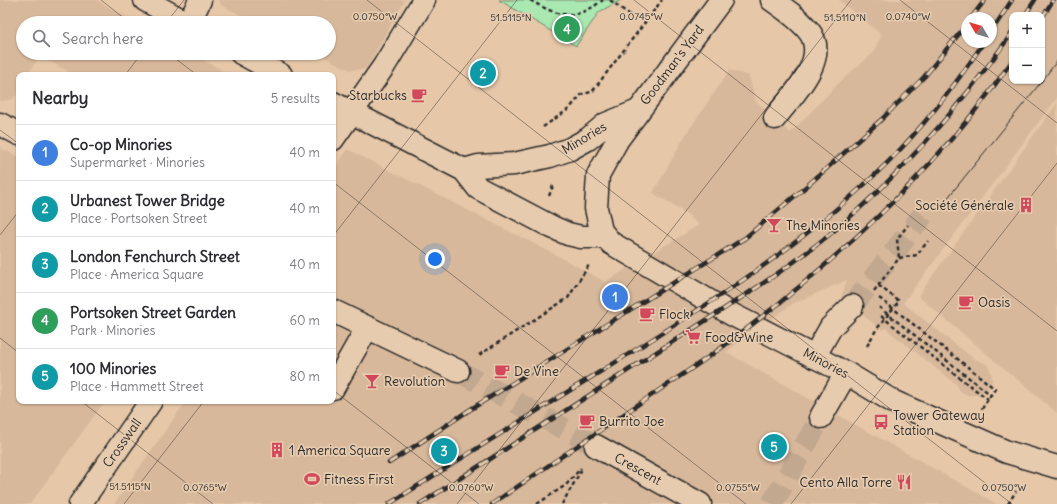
<!DOCTYPE html>
<html lang="en">
<head>
<meta charset="utf-8">
<style>
  :root { --surface:#fff; --page:#f2f2f3; --text:#2b2b33; --muted:#7c7c81; --line:#e1e1e2; --accent:#2563eb }
  body { margin:0; font-family:Delius,sans-serif; background:var(--page); color:var(--text) }
  .controls { position:absolute; right:12px; top:12px; display:grid; overflow:hidden; border-radius:8px; box-shadow:0 1px 3px #0004 }
  .controls button { width:36px; height:36px; display:grid; place-items:center; padding:0; border:0; border-bottom:1px solid var(--line); background:var(--surface); color:var(--text); font:20px sans-serif }
  .compass { position:absolute; left:961px; top:12px; width:36px; height:36px; border-radius:50%; background:var(--surface); box-shadow:0 1px 3px #0004; rotate:308deg }
  .you { position:absolute; left:435px; top:259px; width:14px; height:14px; margin:-10px; border:3px solid #fff; border-radius:50%; background:#1a73e8; box-shadow:0 0 0 6px #1a73e833 }
  .badge { display:grid; place-items:center; width:26px; height:26px; border-radius:50%; background:var(--accent); color:#fff; font-size:13px; font-weight:700 }
  .pin { position:absolute; translate:-50% -50%; border:2px solid #fff; box-shadow:0 1px 4px #0006 }
  .list { margin:0; padding:0; list-style:none }
  h2 { display:flex; justify-content:space-between; align-items:center; height:52px; margin:0; padding:0 16px; font-size:17px }
  h2 small { font-size:13px; font-weight:400; color:var(--muted) }
  .list li { display:grid; grid-template-columns:26px 1fr auto; gap:12px; align-items:center; box-sizing:border-box; height:56px; padding:0 16px; border-top:1px solid var(--line) }
  .list b { display:block; font-size:15px; white-space:nowrap }
  .list p { margin:0; font-size:13px; white-space:nowrap; color:var(--muted) }
  .list em { font-size:13px; font-style:normal; color:var(--muted) }
  .icon { flex:none; width:22px; height:22px; fill:none; stroke:currentColor; stroke-width:2; stroke-linecap:round; stroke-linejoin:round }
  .map { position:relative; flex:none; width:1057px; height:504px; overflow:hidden }
  .search { position:absolute; background:var(--surface); box-shadow:0 1px 3px #0004; left:16px; top:16px; width:320px; height:44px; display:flex; align-items:center; gap:10px; box-sizing:border-box; padding:0 14px; border-radius:22px; color:var(--muted); font-size:15px }
  .panel { position:absolute; background:var(--surface); box-shadow:0 1px 3px #0004; left:16px; top:72px; width:320px; height:332px; border-radius:8px }
  .map>svg:first-child { display:block }
</style>
</head>
<body>
<div class="map">
<svg width="1057" height="504" viewBox="0 0 1057 504">
  <rect width="100%" height="100%" fill="#e6c7a8"/>
  <filter id="ink" filterUnits="userSpaceOnUse"><feTurbulence type="fractalNoise" baseFrequency=".025" numOctaves="2"/><feDisplacementMap in="SourceGraphic" scale="8" xChannelSelector="R" yChannelSelector="G"/><feConvolveMatrix kernelMatrix="1 2 1 2 8 2 1 2 1" color-interpolation-filters="sRGB"/></filter>
  <g filter="url(#ink)">
    <g fill="#d8b89b" fill-rule="evenodd">
      <path d="M0 0H96L137 23H23V53H191L230 75H75L39 56 28 75H19V90L13 99 2 101 0 100Z"/>
      <path d="M218 0H405L366 69 350 70 316 53H329V23H256L221 5Z"/>
      <path d="M839 0H1057V98L903 303 974 359 985 363 989 367 992 375V380L989 388 979 395H968L961 392 956 384 885 328 882 330 841 298 847 280 792 304 726 352 997 504H114L186 401H333V172L347 149 562 258 605 282 699 225 687 214 653 193 686 134 730 70 749 76 756 101 790 133 844 78 872 54 882 35ZM1012 15H1042V81H1012ZM967 18H991V42H967Z"/>
      <path d="M1057 103V413L918 296Z"/>
      <path d="M0 148 19 157V401H105L30 504H0Z"/>
    </g>
    <path fill="#a9e8b1" stroke="#6a8a6e" d="M499 0H621L599 12 576 46Z"/>
    <g fill="none" stroke-linecap="round" stroke-linejoin="round">
      <g stroke="#c1a88f" stroke-width="22" stroke-dasharray="22 11" stroke-linecap="butt">
        <path d="M852 306 923 215"/>
        <path d="M458 371 596 446"/>
        <path d="M772 504 821 417"/>
      </g>
      <defs>
        <g id="minor">
          <path d="M145 0 187 23"/>
          <path d="M772 0C785 9 798 18 808 30 832 58 791 96 775 118"/>
          <path d="M189 23 200 0"/>
          <path d="M241 53 281 75"/>
          <path d="M333 103 464 170 478 188 552 227 568 234 581 237H605"/>
          <path d="M0 124 19 134"/>
          <path d="M333 139 384 66 424 0"/>
          <path d="M464 170 478 166 514 164 550 156 570 149 588 139 606 124 638 111"/>
          <path d="M333 311 458 371"/>
          <path d="M814 357 831 327 852 306"/>
          <path d="M333 388 367 328"/>
          <path d="M821 417 846 373"/>
          <path d="M596 446 700 504"/>
          <path d="M80 504 151 401"/>
        </g>
        <path id="highway" d="M721 0 618 139 598 175 596 208 601 231 611 243 733 315 846 373 894 402 1007 452 1057 467"/>
      </defs>
      <use href="#minor" stroke="#2b2b2b" stroke-width="25"/>
      <use href="#highway" stroke="#2b2b2b" stroke-width="25"/>
      <g stroke="#2b2b2b" stroke-width="2.5" stroke-dasharray="4 3" stroke-linecap="butt">
        <path d="M530 0C559 17 574 22 603 0"/>
        <path d="M610 0 634 18"/>
        <path d="M543 127 569 109 582 94 592 92 662 0"/>
        <path d="M549 196 554 183"/>
        <path d="M899 258 917 255 928 241"/>
        <path d="M874 291 899 258 897 239 908 225"/>
        <path d="M879 298 890 306"/>
        <path d="M879 307 885 312"/>
        <path d="M867 346 876 330 899 301 878 285"/>
        <path d="M479 355 568 298 589 265"/>
        <path d="M978 375 995 389 981 410"/>
        <path d="M973 381 991 395"/>
        <path d="M969 385 988 399"/>
        <path d="M537 504 566 485 581 468"/>
        <path d="M562 504 582 469"/>
        <path d="M1008 504 1016 491"/>
      </g>
      <use href="#minor" stroke="#e7cbae" stroke-width="22"/>
      <use href="#highway" stroke="#e7cbae" stroke-width="22"/>
      <g stroke="#2b2b2b" stroke-width="1">
        <path d="M1042 81 1057 61"/>
        <path d="M942 205 1042 81"/>
      </g>
      <defs>
        <g id="rail">
          <path d="M1025 15 1035 0"/>
          <path d="M971 18 985 0"/>
          <path d="M1042 18 1053 0"/>
          <path d="M991 32 1012 0"/>
          <path d="M389 463 471 409 745 238 808 185 882 119 924 77 967 24"/>
          <path d="M389 504C460 459 531 414 603 370 703 308 805 245 889 161 925 125 956 84 984 42"/>
          <path d="M420 504C502 452 584 399 666 346 723 309 784 273 836 229 904 172 961 105 1012 33"/>
          <path d="M492 504C544 468 597 433 649 397 675 379 703 362 729 342 835 263 936 171 1012 61"/>
        </g>
      </defs>
      <use href="#rail" stroke="#2b2b2b" stroke-width="4.5"/>
      <use href="#rail" stroke="#e7cbae" stroke-width="3" stroke-dasharray="9" stroke-linecap="butt"/>
      <g stroke="#2b2b2b" stroke-width="2.5" stroke-dasharray="4 3" stroke-linecap="butt">
        <path d="M890 306 978 375"/>
        <path d="M885 312 973 381"/>
        <path d="M881 316 969 385"/>
      </g>
    </g>
  </g>
  <path fill="none" stroke="#2b2b2b" stroke-width="1" stroke-opacity="0.45" d="M101 0 130 23M367 0 1012 504M634 0 1057 331M900 0 1057 123M166 23 184 0M168 53 197 75M125 75 142 53M0 130 19 144M333 182 746 504M0 235 19 211M333 236 517 0M0 338 19 353M333 390 479 504M81 401 213 504M124 504 204 401M457 504 851 0M791 504 1057 163"/>
  <defs>
    <symbol id="cafe-bare" viewBox="-9 -9 18 18"><path d="M-5.5-4.5H6V0H3Q3 3.5 0 3.5H-2.5Q-5.5 3.5-5.5 0ZM3-3.2v2h1.7v-2ZM-6 4.5H4V6H-6Z" fill="#d1495b" stroke="#e7cbae" stroke-width="2.5" paint-order="stroke"/></symbol>
    <symbol id="building-bare" viewBox="-9 -9 18 18"><path d="M-4-6H4V6H1V3H-1V6H-4ZM-2.5-4.3h1.7v1.8h-1.7ZM.8-4.3h1.7v1.8H.8ZM-2.5-1h1.7V.8h-1.7ZM.8-1h1.7V.8H.8Z" fill="#d1495b" stroke="#e7cbae" stroke-width="2.5" paint-order="stroke"/></symbol>
    <symbol id="bar-bare" viewBox="-9 -9 18 18"><path d="M-6-5H6L.8 .8V4.5H3.5V6h-7V4.5H-.8V.8Z" fill="#d1495b" stroke="#e7cbae" stroke-width="2.5" paint-order="stroke"/></symbol>
    <symbol id="supermarket-bare" viewBox="-9 -9 18 18"><path d="M-6-5.5h2.5l.6 2H6L4.5 2H-2.5L-4.4-4H-6ZM-1.5 3.2a1.3 1.3 0 1 0 .1 0ZM3 3.2a1.3 1.3 0 1 0 .1 0Z" fill="#d1495b" stroke="#e7cbae" stroke-width="2.5" paint-order="stroke"/></symbol>
    <symbol id="bus-bare" viewBox="-9 -9 18 18"><path d="M-5-6H5V4H4V6H2V4H-2V6H-4V4H-5ZM-3.5-4V0h7V-4ZM-3.5 1.2v1.5H-2V1.2ZM2 1.2v1.5H3.5V1.2Z" fill="#d1495b" stroke="#e7cbae" stroke-width="2.5" paint-order="stroke"/></symbol>
    <symbol id="stadium-bare" viewBox="-9 -9 18 18"><path d="M0-5a6.5 5 0 1 0 0 10a6.5 5 0 1 0 0-10ZM-3.5-1.8h7v3.6h-7Z" fill="#d1495b" stroke="#e7cbae" stroke-width="2.5" paint-order="stroke"/></symbol>
    <symbol id="restaurant-bare" viewBox="-9 -9 18 18"><path d="M-5-6h1v4h1v-4h1v4h1v-4h1v5L-1.5 .5V6h-2V.5L-5-1ZM5-6V6H3V1.5H1.5Q1.5-4 5-6Z" fill="#d1495b" stroke="#e7cbae" stroke-width="2.5" paint-order="stroke"/></symbol>
  </defs>
  <g fill-rule="evenodd">
    <use href="#cafe-bare" x="408" y="84" width="22" height="22"/>
    <use href="#building-bare" x="1015" y="194" width="22" height="22"/>
    <use href="#bar-bare" x="763" y="214" width="22" height="22"/>
    <use href="#cafe-bare" x="955" y="291" width="22" height="22"/>
    <use href="#cafe-bare" x="636" y="303" width="22" height="22"/>
    <use href="#supermarket-bare" x="682" y="326" width="22" height="22"/>
    <use href="#cafe-bare" x="491" y="360" width="22" height="22"/>
    <use href="#bar-bare" x="361" y="370" width="22" height="22"/>
    <use href="#cafe-bare" x="576" y="410" width="22" height="22"/>
    <use href="#bus-bare" x="870" y="411" width="22" height="22"/>
    <use href="#building-bare" x="266" y="439" width="22" height="22"/>
    <use href="#stadium-bare" x="301" y="468" width="22" height="22"/>
    <use href="#restaurant-bare" x="893" y="471" width="22" height="22"/>
  </g>
  <g text-anchor="middle" dominant-baseline="central" stroke-width="3.5" stroke-linejoin="round" paint-order="stroke">
    <g font-size="13" fill="#2b2b2b" stroke="#e7cbae">
      <text transform="translate(672 65) rotate(-53)">Goodman's Yard</text>
      <text transform="translate(584 138) rotate(-31)">Minories</text>
      <text transform="translate(826 363) rotate(28)">Minories</text>
      <text transform="translate(122 443) rotate(-55)">Crosswall</text>
      <text transform="translate(638 469) rotate(29)">Crescent</text>
    </g>
    <g font-size="13" fill="#2b2b2b" stroke="#e7cbae" text-anchor="start">
      <text x="407" y="95" text-anchor="end">Starbucks</text>
      <text x="1014" y="205" text-anchor="end">Société Générale</text>
      <text x="786" y="225">The Minories</text>
      <text x="978" y="302">Oasis</text>
      <text x="659" y="314">Flock</text>
      <text x="705" y="337">Food&amp;Wine</text>
      <text x="514" y="371">De Vine</text>
      <text x="384" y="381">Revolution</text>
      <text x="893" y="415">Tower Gateway<tspan x="893" dy="15">Station</tspan></text>
      <text x="599" y="421">Burrito Joe</text>
      <text x="289" y="450">1 America Square</text>
      <text x="324" y="479">Fitness First</text>
      <text x="892" y="482" text-anchor="end">Cento Alla Torre</text>
    </g>
  </g>
  <g font-size="10" text-anchor="middle" fill="#2b2b2b" stroke="#e7cbae" stroke-width="3.5" stroke-linejoin="round" paint-order="stroke">
    <text x="375" y="20">0.0750°W</text>
    <text x="641" y="20">0.0745°W</text>
    <text x="908" y="20">0.0740°W</text>
    <text x="511" y="21">51.5115°N</text>
    <text x="845" y="21">51.5110°N</text>
    <text x="130" y="490">51.5115°N</text>
    <text x="205" y="491">0.0765°W</text>
    <text x="471" y="491">0.0760°W</text>
    <text x="738" y="491">0.0755°W</text>
    <text x="1004" y="491">0.0750°W</text>
  </g>
</svg>
<div class="controls">
<button>+</button>
<button>−</button>
</div>
<svg class="compass" viewBox="-18 -18 36 36"><path d="M0-13l5 13h-10z" fill="#e53935"/><path d="M0 13l5-13h-10z" fill="#7c7c81"/></svg>
<div class="you"></div>
<div class="pin badge" style="left:615px;top:297px;background:#3f7fe0">1</div>
<div class="pin badge" style="left:483px;top:73px;background:#0f9aa8">2</div>
<div class="pin badge" style="left:444px;top:451px;background:#0f9aa8">3</div>
<div class="pin badge" style="left:567px;top:29px;background:#2e9e5b">4</div>
<div class="pin badge" style="left:774px;top:447px;background:#0f9aa8">5</div>
<div class="search"><svg class="icon" aria-label="search" viewBox="0 0 24 24"><circle cx="10" cy="10" r="6"/><path d="M15 15l6 6"/></svg>Search here</div>
<section class="panel">
<h2>Nearby<small>5 results</small></h2>
<ul class="list">
<li><span class="badge" style="background:#3f7fe0">1</span><div><b>Co-op Minories</b><p>Supermarket · Minories</p></div><em>40 m</em></li>
<li><span class="badge" style="background:#0f9aa8">2</span><div><b>Urbanest Tower Bridge</b><p>Place · Portsoken Street</p></div><em>40 m</em></li>
<li><span class="badge" style="background:#0f9aa8">3</span><div><b>London Fenchurch Street</b><p>Place · America Square</p></div><em>40 m</em></li>
<li><span class="badge" style="background:#2e9e5b">4</span><div><b>Portsoken Street Garden</b><p>Park · Minories</p></div><em>60 m</em></li>
<li><span class="badge" style="background:#0f9aa8">5</span><div><b>100 Minories</b><p>Place · Hammett Street</p></div><em>80 m</em></li>
</ul>
</section>
</div>
</body>
</html>
